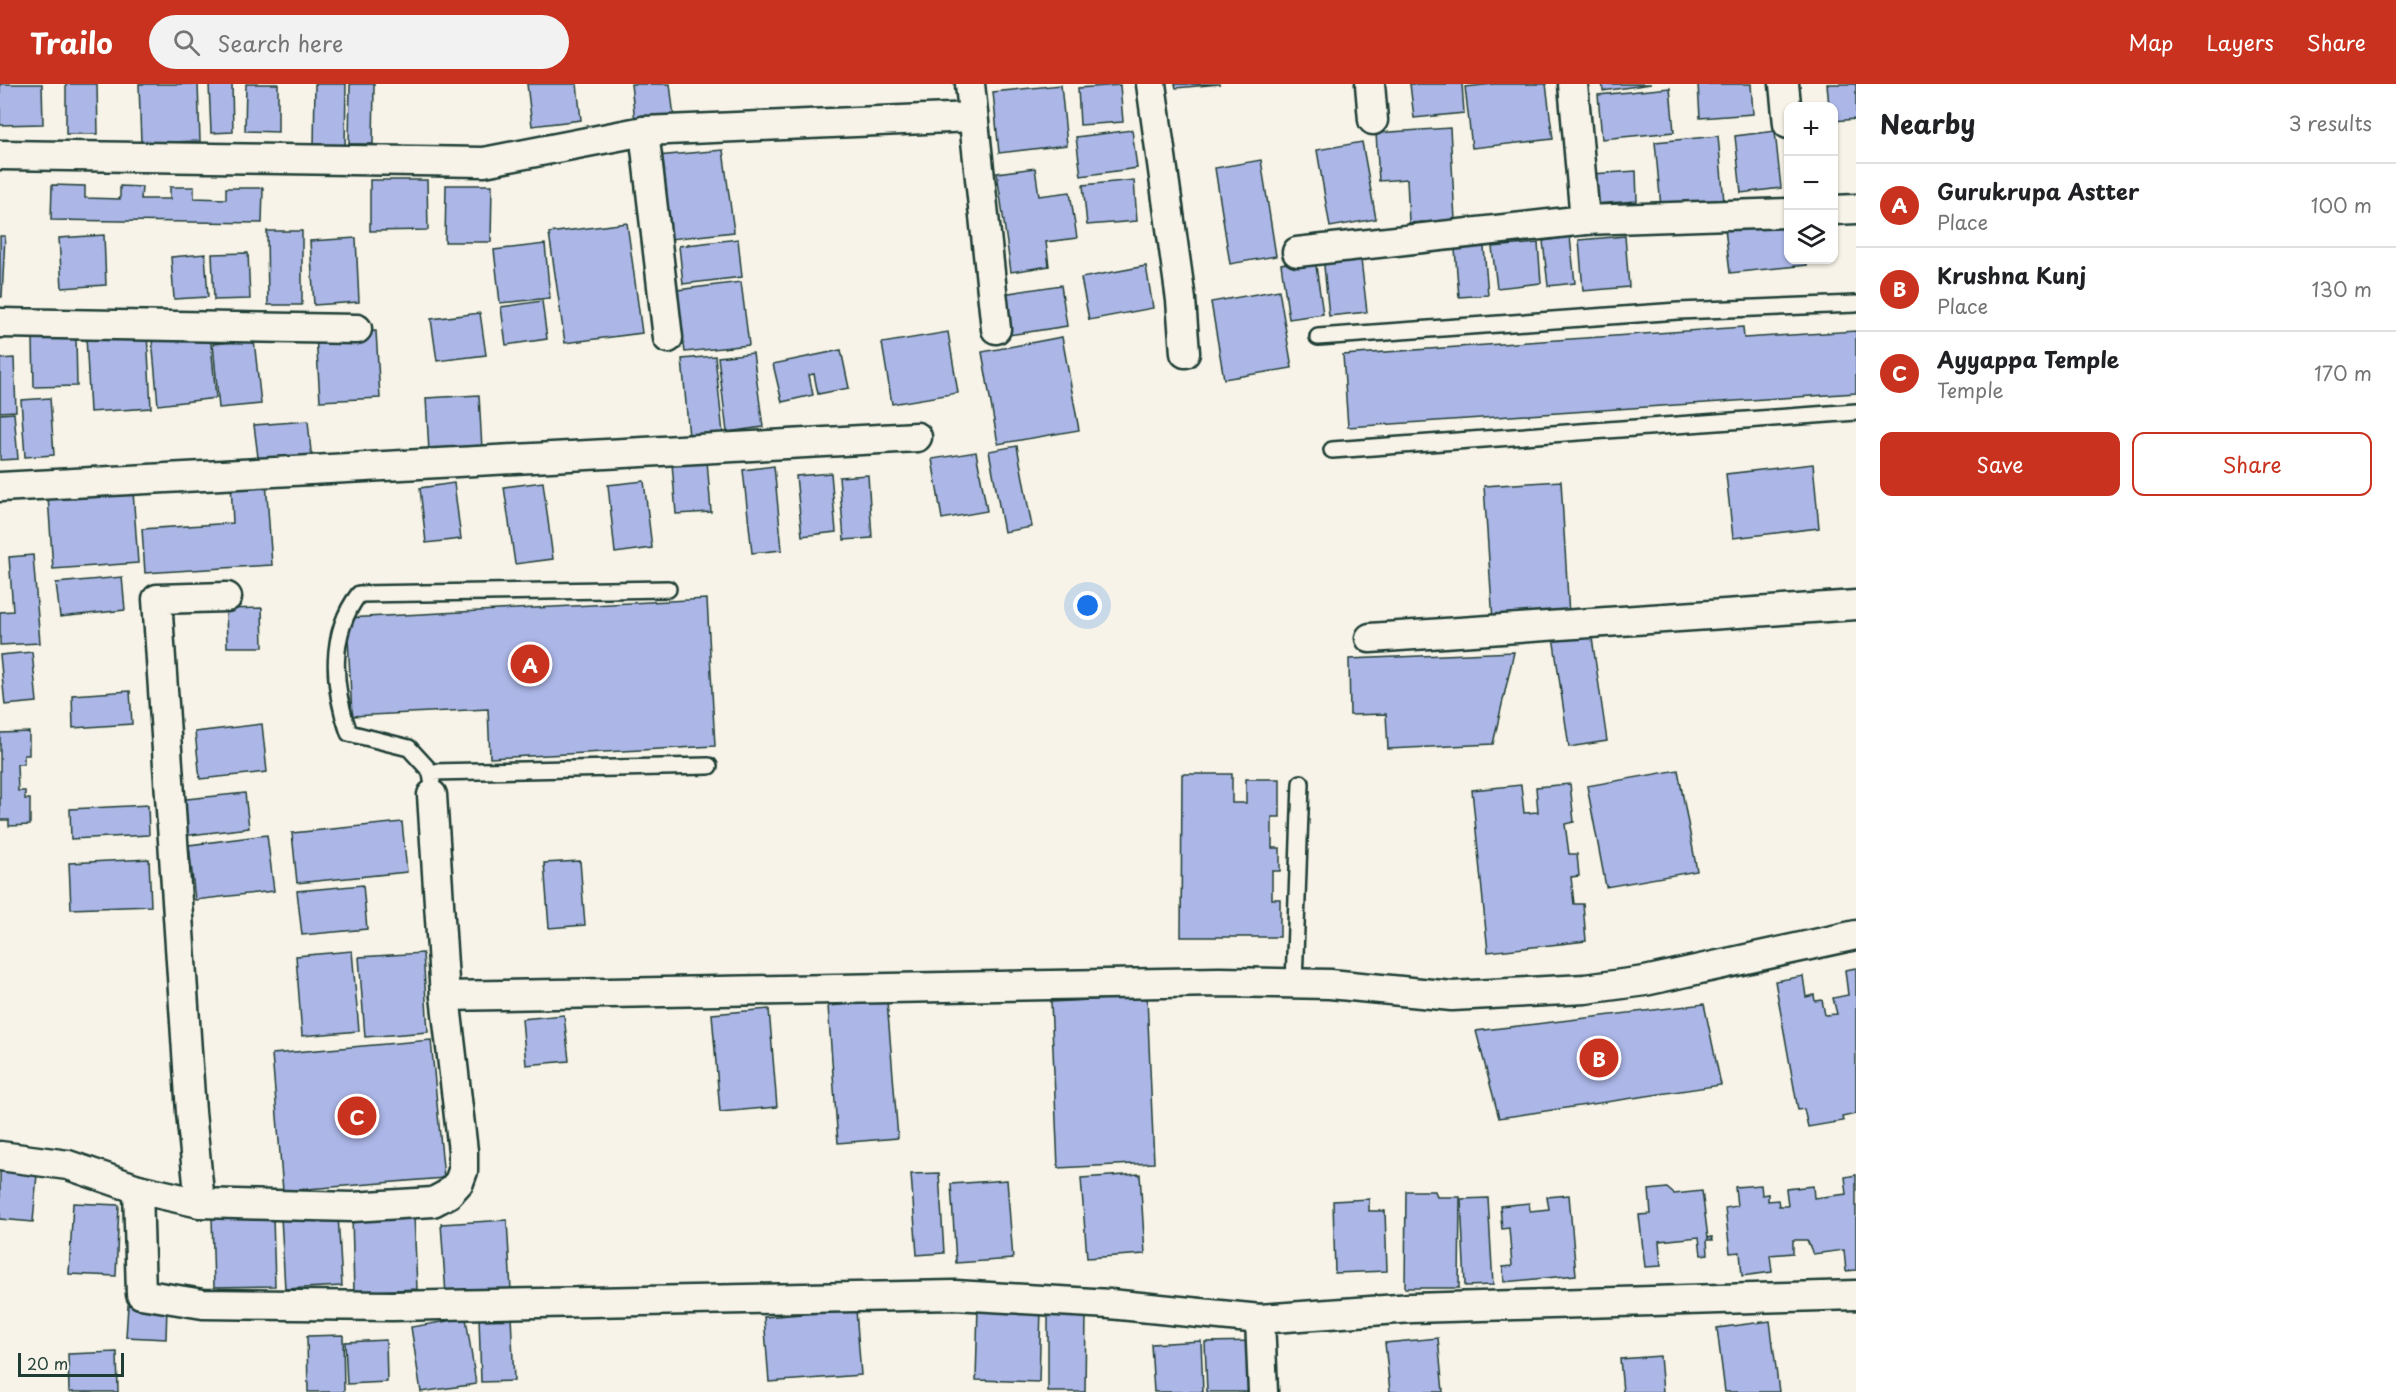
<!DOCTYPE html>
<html lang="en">
<head>
<meta charset="utf-8">
<style>
  :root { --surface:#fff; --page:#f2f2f2; --text:#202124; --muted:#757577; --line:#e0e0e0; --accent:#c8321e }
  body { margin:0; font-family:"Playpen Sans",sans-serif; background:var(--page); color:var(--text) }
  .controls { position:absolute; right:18px; top:18px; display:grid; overflow:hidden; border-radius:12px; box-shadow:0 2px 4px #0004 }
  .controls button { width:54px; height:54px; display:grid; place-items:center; padding:0; border:0; border-bottom:2px solid var(--line); background:var(--surface); color:var(--text); font:30px sans-serif }
  .scale { position:absolute; left:18px; bottom:15px; width:106px; box-sizing:border-box; padding-left:6px; border:3px solid #1f3d34; border-top:0; font-size:16px; line-height:21px; white-space:nowrap; color:#1f3d34; -webkit-text-stroke:4px #f7f3e8; paint-order:stroke }
  .you { position:absolute; left:1088px; top:522px; width:21px; height:21px; margin:-15px; border:4px solid #fff; border-radius:50%; background:#1a73e8; box-shadow:0 0 0 9px #1a73e833 }
  .badge { display:grid; place-items:center; width:39px; height:39px; border-radius:50%; background:var(--accent); color:#fff; font-size:20px; font-weight:700 }
  .pin { position:absolute; translate:-50% -50%; border:3px solid #fff; box-shadow:0 2px 6px #0006 }
  .list { margin:0; padding:0; list-style:none }
  h2 { display:flex; justify-content:space-between; align-items:center; height:78px; margin:0; padding:0 24px; font-size:26px }
  h2 small { font-size:20px; font-weight:400; color:var(--muted) }
  .list li { display:grid; grid-template-columns:39px 1fr auto; gap:18px; align-items:center; box-sizing:border-box; height:84px; padding:0 24px; border-top:2px solid var(--line) }
  .list b { display:block; font-size:22px; white-space:nowrap }
  .list p { margin:0; font-size:20px; white-space:nowrap; color:var(--muted) }
  .list em { font-size:20px; font-style:normal; color:var(--muted) }
  .actions { display:flex; gap:12px; padding:18px 24px }
  .actions a { flex:1; padding:14px 0; border:2px solid var(--accent); border-radius:12px; text-align:center; font-size:21px; color:var(--accent) }
  .actions .main { background:var(--accent); color:#fff }
  .icon { flex:none; width:33px; height:33px; fill:none; stroke:currentColor; stroke-width:2; stroke-linecap:round; stroke-linejoin:round }
  .map { position:relative; flex:none; width:1856px; height:1308px; overflow:hidden }
  header { display:flex; align-items:center; gap:36px; box-sizing:border-box; height:84px; padding:0 30px; background:var(--accent); color:#fff }
  header strong { font-size:28px }
  nav { display:flex; gap:33px; margin-inline-start:auto; font-size:21px }
  .search { width:420px; height:54px; background:var(--page); display:flex; align-items:center; gap:15px; box-sizing:border-box; padding:0 21px; border-radius:33px; color:var(--muted); font-size:22px }
  main { display:flex }
  aside { flex:1; background:var(--surface) }
  .map>svg:first-child { display:block }
</style>
</head>
<body>
<header>
<strong>Trailo</strong>
<div class="search"><svg class="icon" aria-label="search" viewBox="0 0 24 24"><circle cx="10" cy="10" r="6"/><path d="M15 15l6 6"/></svg>Search here</div>
<nav><a>Map</a><a>Layers</a><a>Share</a></nav>
</header>
<main>
<div class="map">
<svg width="1856" height="1308" viewBox="0 0 1856 1308">
  <rect width="100%" height="100%" fill="#f7f3e8"/>
  <filter id="ink" filterUnits="userSpaceOnUse"><feTurbulence type="fractalNoise" baseFrequency=".0167" numOctaves="2"/><feDisplacementMap in="SourceGraphic" scale="12" xChannelSelector="R" yChannelSelector="G"/><feConvolveMatrix kernelMatrix="1 2 1 2 8 2 1 2 1" color-interpolation-filters="sRGB"/></filter>
  <g filter="url(#ink)">
    <g fill="#acb6e7" stroke="#1f3d34" stroke-width="1.5">
      <path d="M0 0H42L43 40 0 41Z"/>
      <path d="M66 0H97L98 50H66Z"/>
      <path d="M139 0H198L200 57 141 59Z"/>
      <path d="M209 0H232L233 48 211 49Z"/>
      <path d="M246 0H278V48L245 47Z"/>
      <path d="M315 0H346L345 64H314Z"/>
      <path d="M350 0H374L373 60H349Z"/>
      <path d="M527 0H577L581 36 532 42Z"/>
      <path d="M631 0H670L674 33 635 37Z"/>
      <path d="M1175 0H1220L1176 4Z"/>
      <path d="M1410 0H1462L1464 29 1414 34Z"/>
      <path d="M1493 0H1546L1553 55 1472 64 1465 3Z"/>
      <path d="M1602 0H1651L1603 7Z"/>
      <path d="M1698 0H1751L1753 30 1700 34Z"/>
      <path d="M1827 0H1856V35L1834 37V22H1829Z"/>
      <path d="M1061 1 1067 61 999 69 993 8Z"/>
      <path d="M1120 1 1123 38 1080 41 1078 4Z"/>
      <path d="M1670 4 1674 48 1602 55 1598 11Z"/>
      <path d="M1450 44 1455 136 1409 139 1407 95 1379 97 1376 49Z"/>
      <path d="M1132 46 1137 84 1081 92 1076 53Z"/>
      <path d="M1775 47 1781 104 1741 109 1735 52Z"/>
      <path d="M1718 52 1724 118 1661 123 1655 58Z"/>
      <path d="M1362 58 1376 135 1330 143 1317 66Z"/>
      <path d="M723 66 734 148 670 155 657 72Z"/>
      <path d="M1261 76 1276 172 1230 180 1215 84Z"/>
      <path d="M1035 84 1039 112 1070 108 1077 154 1046 158 1049 182 1011 188 997 89Z"/>
      <path d="M1636 87 1637 117 1594 120 1592 90Z"/>
      <path d="M370 96H427L428 146 370 147Z"/>
      <path d="M1134 96 1137 137 1087 141 1083 101Z"/>
      <path d="M52 101 85 102V114L120 115V102L142 103 141 115H170V103H194V114L226 115V104H263L262 139 51 136Z"/>
      <path d="M446 101H492L491 158H445Z"/>
      <path d="M1788 137V176H1807V181L1730 189 1725 144Z"/>
      <path d="M627 139 642 249 565 259 549 149Z"/>
      <path d="M267 147H302V221H268Z"/>
      <path d="M104 151 106 201 62 204 59 154Z"/>
      <path d="M1483 151 1488 211 1459 213 1454 153Z"/>
      <path d="M0 152H5L2 213H0Z"/>
      <path d="M1625 152 1629 203 1583 207 1579 156Z"/>
      <path d="M1570 153 1575 199 1548 202 1543 157Z"/>
      <path d="M356 154 359 218 314 221 310 157Z"/>
      <path d="M738 155 742 193 683 200 679 162Z"/>
      <path d="M1538 159 1541 199 1497 204 1492 163Z"/>
      <path d="M545 160 550 214 500 219 494 166Z"/>
      <path d="M1360 167 1367 228 1329 232 1323 172Z"/>
      <path d="M248 169 250 215 214 216 212 170Z"/>
      <path d="M205 170 208 213 174 215 171 173Z"/>
      <path d="M1315 175 1323 230 1289 235 1281 180Z"/>
      <path d="M1146 182 1153 224 1089 236 1081 194Z"/>
      <path d="M741 198 749 261 685 268 677 206Z"/>
      <path d="M1061 201 1067 242 1009 251 1003 210Z"/>
      <path d="M1279 206 1292 284 1224 295 1211 218Z"/>
      <path d="M542 217 547 255 506 261 501 223Z"/>
      <path d="M480 229 486 271 437 277 431 235Z"/>
      <path d="M1743 243 1744 254 1856 247V309L1348 343 1343 271Z"/>
      <path d="M376 247 380 314 320 317 316 251Z"/>
      <path d="M948 248 958 309 892 320 882 259Z"/>
      <path d="M147 249 151 324 90 328 86 252Z"/>
      <path d="M210 249 216 314 158 321 152 255Z"/>
      <path d="M1062 253 1079 346 998 360 982 268Z"/>
      <path d="M76 254 77 302 34 303 33 255Z"/>
      <path d="M254 256 261 320 219 324 213 260Z"/>
      <path d="M841 266 849 304 818 310 814 290 809 291 813 311 782 318 773 280Z"/>
      <path d="M753 269 763 343 727 348 718 273Z"/>
      <path d="M715 272 723 350 689 353 682 275Z"/>
      <path d="M14 274 16 327 0 328V275Z"/>
      <path d="M479 311 482 365 429 368 426 314Z"/>
      <path d="M50 314 54 371 25 373 21 316Z"/>
      <path d="M14 329 18 375 0 376V330Z"/>
      <path d="M308 337 312 378 259 381 254 341Z"/>
      <path d="M1017 362 1032 443 1004 448 989 367Z"/>
      <path d="M976 368 987 427 942 435 932 375Z"/>
      <path d="M707 376 711 428 676 430 672 379Z"/>
      <path d="M1813 380 1819 444 1733 454 1726 390Z"/>
      <path d="M774 382 782 466 752 469 743 386Z"/>
      <path d="M831 389 836 448 802 452 796 392Z"/>
      <path d="M868 391 872 454 844 456 839 393Z"/>
      <path d="M266 397 272 481 145 489 142 445 233 439 231 399Z"/>
      <path d="M644 397 652 464 615 469 608 401Z"/>
      <path d="M1561 397 1569 532 1493 537 1484 402Z"/>
      <path d="M543 398 553 475 515 480 504 403Z"/>
      <path d="M454 399 461 455 426 459 420 404Z"/>
      <path d="M133 407 138 479 53 485 48 413Z"/>
      <path d="M33 471 40 559 0 561V528L13 527 9 473Z"/>
      <path d="M122 493 125 526 60 533 56 499Z"/>
      <path d="M707 515 715 662 490 674 488 625 352 632 347 534Z"/>
      <path d="M262 524 263 563H227L226 525Z"/>
      <path d="M1591 547 1607 657 1569 663 1553 552Z"/>
      <path d="M32 568 37 618 5 621 0 571Z"/>
      <path d="M1514 568 1493 660 1388 665 1386 630 1350 631 1349 575Z"/>
      <path d="M130 607 132 640 73 644 72 611Z"/>
      <path d="M262 640 267 688 200 695 195 648Z"/>
      <path d="M29 648V671H24V680H17L18 707H25V715H30V741L9 742V736H0V649Z"/>
      <path d="M1678 686 1697 787 1606 803 1587 702Z"/>
      <path d="M1182 690H1232V719H1246V695H1280V733H1272V764H1280V787H1272V815H1280V853H1181Z"/>
      <path d="M1570 700 1574 738 1565 740 1569 770H1577L1579 792 1571 793 1574 820H1583L1586 857 1488 868 1472 706 1521 701 1524 729 1538 728 1536 703Z"/>
      <path d="M245 709 249 744 182 752 177 716Z"/>
      <path d="M148 721 149 751 71 755 70 725Z"/>
      <path d="M402 738 407 788 297 799 292 749Z"/>
      <path d="M267 751 274 807 195 816 189 761Z"/>
      <path d="M149 775 151 822 71 825 69 779Z"/>
      <path d="M580 777 585 841 549 844 544 779Z"/>
      <path d="M363 801 367 845 302 851 297 807Z"/>
      <path d="M352 867 359 947 302 952 296 872Z"/>
      <path d="M423 869 428 948 365 953 359 873Z"/>
      <path d="M1856 884V1030L1842 1033 1843 1037 1808 1043 1804 1025 1798 1026 1775 897 1803 892 1806 913 1814 911 1815 917 1822 916 1825 931 1837 930 1833 914 1848 911 1845 886Z"/>
      <path d="M1147 913 1154 1079 1058 1084 1051 918Z"/>
      <path d="M887 917 898 1054 838 1059 828 922Z"/>
      <path d="M1704 920 1721 1001 1499 1034 1476 947Z"/>
      <path d="M769 925 777 1023 720 1028 712 930Z"/>
      <path d="M564 931 569 977 526 981 522 935Z"/>
      <path d="M431 956 444 1094 283 1107 272 970Z"/>
      <path d="M0 1087 37 1090 33 1138 0 1135Z"/>
      <path d="M939 1089 944 1169 917 1171 911 1090Z"/>
      <path d="M1140 1090 1145 1170 1087 1174 1081 1094Z"/>
      <path d="M1856 1091V1186L1846 1187 1844 1166 1813 1170 1807 1156H1793V1169L1770 1171 1772 1188 1742 1192 1740 1168 1730 1169 1725 1124 1737 1122 1735 1103 1761 1101 1762 1111 1768 1110V1117L1778 1116 1779 1122H1788L1786 1105 1813 1102 1814 1114 1847 1110 1845 1093Z"/>
      <path d="M1007 1096 1013 1175 956 1179 951 1100Z"/>
      <path d="M1667 1104 1674 1110 1702 1107 1708 1154 1712 1153 1713 1156H1707L1708 1170 1701 1171 1699 1153 1659 1157 1661 1182 1645 1183 1639 1131 1651 1130 1649 1106Z"/>
      <path d="M1406 1107H1435L1437 1113H1460L1459 1204H1405Z"/>
      <path d="M1569 1111 1576 1191 1504 1198 1503 1183 1512 1182 1509 1144 1502 1145 1500 1122 1529 1119 1530 1127 1549 1125 1547 1113Z"/>
      <path d="M1488 1114 1493 1201 1465 1202 1461 1115Z"/>
      <path d="M1369 1115V1127H1385L1387 1187 1335 1189 1333 1117Z"/>
      <path d="M73 1119 119 1121 116 1192 69 1190Z"/>
      <path d="M338 1130 342 1202 285 1205 281 1133Z"/>
      <path d="M414 1130 417 1205 354 1208 352 1132Z"/>
      <path d="M273 1132 275 1202 214 1203 212 1133Z"/>
      <path d="M507 1136 511 1207 446 1211 441 1140Z"/>
      <path d="M128 1221 167 1223 166 1255 126 1253Z"/>
      <path d="M978 1222 1041 1223 1039 1298 976 1296Z"/>
      <path d="M856 1226 861 1291 769 1298 764 1233Z"/>
      <path d="M1048 1229H1086L1085 1308H1048Z"/>
      <path d="M511 1232 514 1297 481 1298 479 1233Z"/>
      <path d="M466 1234 476 1300 421 1308 411 1243Z"/>
      <path d="M1770 1237 1779 1308H1725L1717 1244Z"/>
      <path d="M343 1251 344 1308H308L307 1252Z"/>
      <path d="M1438 1254 1443 1308H1390L1385 1259Z"/>
      <path d="M386 1256 387 1298 347 1300 345 1258Z"/>
      <path d="M1201 1257 1203 1308H1154L1151 1260Z"/>
      <path d="M1258 1257 1259 1308H1207L1205 1258Z"/>
      <path d="M117 1268 118 1308H69L68 1270Z"/>
      <path d="M1660 1272 1663 1308H1623L1620 1275Z"/>
    </g>
    <g fill="none" stroke-linecap="round" stroke-linejoin="round">
      <defs>
        <g id="service">
          <path d="M1318 253 1678 227 1856 220"/>
          <path d="M1332 366 1856 328"/>
          <path d="M431 688 409 664 349 649C333 603 328 550 359 510L668 505"/>
          <path d="M432 696 431 688 709 682"/>
          <path d="M1294 900 1301 699"/>
        </g>
        <g id="minor">
          <path d="M970 0 996 245"/>
          <path d="M1151 0 1181 216 1185 269"/>
          <path d="M1370 0 1373 36"/>
          <path d="M1573 0 1585 136"/>
          <path d="M1784 0 1788 40"/>
          <path d="M644 47 668 254"/>
          <path d="M0 71 484 78 644 47 973 33"/>
          <path d="M1834 126 1856 125"/>
          <path d="M1297 168 1585 136 1788 129"/>
          <path d="M0 239 357 245"/>
          <path d="M0 403 917 353"/>
          <path d="M1370 554 1856 521"/>
          <path d="M432 711 445 912"/>
          <path d="M0 1072 68 1081 138 1105 200 1119 352 1123 433 1118 448 1110 459 1098 463 1087V1067L445 912 1219 898 1330 900 1452 912 1585 905 1645 897 1856 851"/>
          <path d="M138 1105 141 1210 203 1220 392 1222 955 1211 1110 1220 1260 1235 1412 1224 1856 1211"/>
          <path d="M200 1119 191 1028 157 515 227 513"/>
          <path d="M1260 1235 1263 1308"/>
        </g>
      </defs>
      <use href="#service" stroke="#1f3d34" stroke-width="20"/>
      <use href="#minor" stroke="#1f3d34" stroke-width="33"/>
      <use href="#service" stroke="#f7f3e8" stroke-width="15"/>
      <use href="#minor" stroke="#f7f3e8" stroke-width="28"/>
    </g>
  </g>
</svg>
<div class="controls">
<button>+</button>
<button>−</button>
<button><svg class="icon" aria-label="layers" viewBox="0 0 24 24"><path d="M12 4l9 5-9 5-9-5zM3 14l9 5 9-5"/></svg></button>
</div>
<div class="scale">20 m</div>
<div class="you"></div>
<div class="pin badge" style="left:530px;top:580px">A</div>
<div class="pin badge" style="left:1599px;top:974px">B</div>
<div class="pin badge" style="left:357px;top:1032px">C</div>
</div>
<aside>
<h2>Nearby<small>3 results</small></h2>
<ul class="list">
<li><span class="badge">A</span><div><b>Gurukrupa Astter</b><p>Place</p></div><em>100 m</em></li>
<li><span class="badge">B</span><div><b>Krushna Kunj</b><p>Place</p></div><em>130 m</em></li>
<li><span class="badge">C</span><div><b>Ayyappa Temple</b><p>Temple</p></div><em>170 m</em></li>
</ul>
<div class="actions"><a class="main">Save</a><a>Share</a></div>
</aside>
</main>
</body>
</html>
